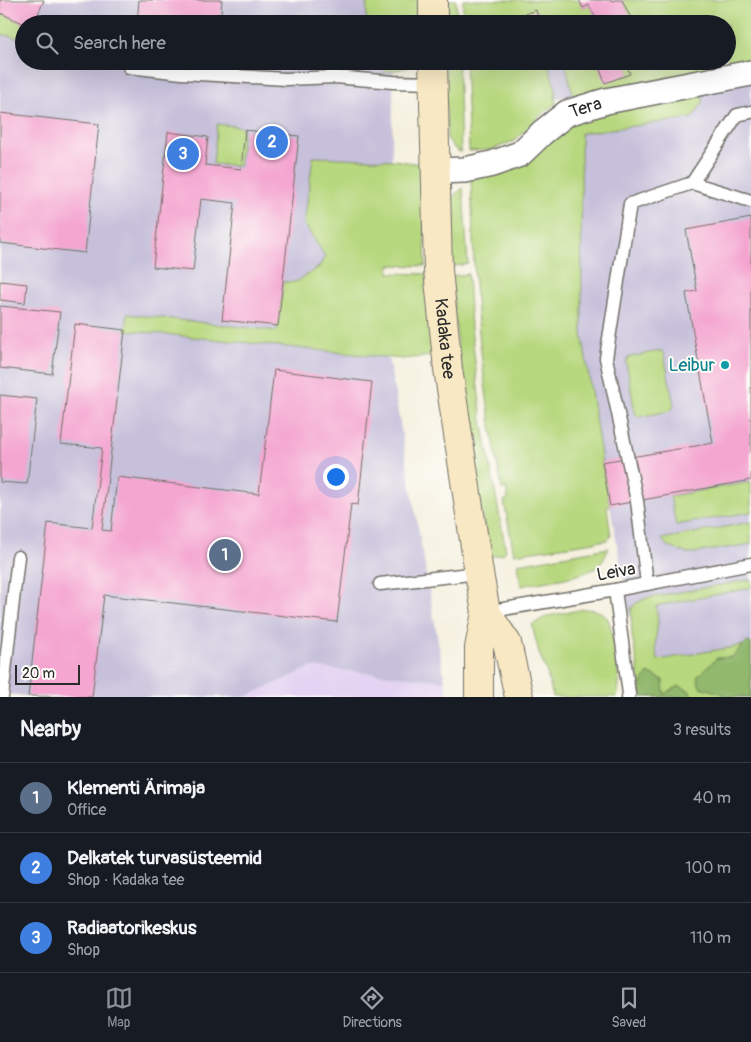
<!DOCTYPE html>
<html lang="en">
<head>
<meta charset="utf-8">
<style>
  :root { --surface:#171b24; --page:#242831; --text:#f1f3f6; --muted:#9ea1a6; --line:#363941; --accent:#8c9099 }
  body { margin:0; font-family:Pangolin,sans-serif; background:var(--page); color:var(--text) }
  .scale { position:absolute; left:15px; bottom:12px; width:65px; box-sizing:border-box; padding-left:5px; border:2px solid #2b2b2b; border-top:0; font-size:14px; line-height:18px; white-space:nowrap; color:#2b2b2b; -webkit-text-stroke:4px #fdfcf7; paint-order:stroke }
  .you { position:absolute; left:335px; top:476px; width:18px; height:18px; margin:-12px; border:4px solid #fff; border-radius:50%; background:#1a73e8; box-shadow:0 0 0 8px #1a73e833 }
  .badge { display:grid; place-items:center; width:32px; height:32px; border-radius:50%; background:var(--accent); color:#fff; font-size:16px; font-weight:700 }
  .pin { position:absolute; translate:-50% -50%; border:2px solid #fff; box-shadow:0 1px 5px #0006 }
  .list { margin:0; padding:0; list-style:none }
  h2 { display:flex; justify-content:space-between; align-items:center; height:65px; margin:0; padding:0 20px; font-size:21px }
  h2 small { font-size:16px; font-weight:400; color:var(--muted) }
  .list li { display:grid; grid-template-columns:32px 1fr auto; gap:15px; align-items:center; box-sizing:border-box; height:70px; padding:0 20px; border-top:1px solid var(--line) }
  .list b { display:block; font-size:19px; white-space:nowrap }
  .list p { margin:0; font-size:16px; white-space:nowrap; color:var(--muted) }
  .list em { font-size:16px; font-style:normal; color:var(--muted) }
  .icon { flex:none; width:28px; height:28px; fill:none; stroke:currentColor; stroke-width:2; stroke-linecap:round; stroke-linejoin:round }
  .map { position:relative; flex:none; width:751px; height:697px; overflow:hidden }
  .search { position:absolute; background:var(--surface); box-shadow:0 5px 20px #0002; left:15px; right:15px; top:15px; height:55px; display:flex; align-items:center; gap:12px; box-sizing:border-box; padding:0 18px; border-radius:28px; color:var(--muted); font-size:19px }
  .sheet { height:275px; background:var(--surface) }
  nav { display:flex; justify-content:space-around; align-items:center; box-sizing:border-box; height:70px; border-top:1px solid var(--line); background:var(--surface); font-size:14px; color:var(--muted) }
  nav a { display:grid; justify-items:center; gap:2px }
  nav .on { color:var(--accent) }
  .map>svg:first-child { display:block }
</style>
</head>
<body>
<div class="map">
<svg width="751" height="697" viewBox="0 0 751 697">
  <rect width="100%" height="100%" fill="#fdfcf7"/>
  <filter id="ink" filterUnits="userSpaceOnUse"><feTurbulence type="fractalNoise" baseFrequency=".02" numOctaves="2"/><feDisplacementMap in="SourceGraphic" scale="10" xChannelSelector="R" yChannelSelector="G"/><feConvolveMatrix kernelMatrix="1 2 1 2 8 2 1 2 1" color-interpolation-filters="sRGB"/></filter>
  <filter id="wash" filterUnits="userSpaceOnUse"><feTurbulence type="fractalNoise" baseFrequency=".0096" numOctaves="4" result="noise"/><feDisplacementMap in="SourceGraphic" scale="20" xChannelSelector="R" yChannelSelector="G"/><feGaussianBlur stdDeviation="1.12" result="paint"/><feColorMatrix in="noise" values="0 0 0 0 0 0 0 0 0 0 0 0 0 0 0 0 0 1.4 0 .05"/><feComposite in="paint" operator="in"/></filter>
  <g filter="url(#wash)">
    <rect width="100%" height="100%" fill="#f5f0de"/>
    <path fill="#e4d3f2" d="M312 667 445 681 448 697H245Z"/>
    <g fill="#c6c0da">
      <path d="M0 0H395V24H24V61H394L387 349 445 681 312 667 245 697H33L0 693Z"/>
      <path d="M499 0H751V697H645L602 462 582 333 581 133 577 94 507 109 499 61H727V24H497Z"/>
    </g>
    <g fill="#b8d87f" stroke="#728255">
      <path d="M367 0H422V24H366Z"/>
      <path d="M445 0H456L457 24H445Z"/>
      <path d="M463 0H579L583 8 589 5 599 24H540L536 11 515 24H463Z"/>
      <path d="M622 0H751V63L573 95 565 61H600L630 74 625 61H727V24H619L631 17Z"/>
      <path d="M0 13 25 24H24V39L0 34Z"/>
      <path d="M370 61H417L409 67 387 72 374 65Z"/>
      <path d="M445 61H458L461 153 453 147 447 138Z"/>
      <path d="M465 61H528L529 63 535 61H547L556 89 555 98 556 103 542 114 514 141 491 150 469 151Z"/>
      <path d="M702 95 703 102 692 118 581 133 582 333 602 462 610 506 607 507 611 536 608 540 514 554 504 501 508 499 506 488 502 489C491 430 482 371 477 311 473 267 473 224 471 180L573 122 591 116Z"/>
      <path d="M217 124 243 127 239 166 213 164Z"/>
      <path d="M313 157 393 160 421 164 426 266 390 265 389 273 427 274 434 356 402 359 125 330 127 323V314L277 331 283 282H295L319 267 325 256 304 224Z"/>
      <path d="M463 188 468 264 449 267V205L453 196Z"/>
      <path d="M468 274 471 328 482 421 506 551 503 554 489 557 463 403 451 276Z"/>
      <path d="M659 351H662L664 354 674 406 670 411 638 417 635 413 626 362 627 359 630 357Z"/>
      <path d="M751 482V512L676 525 670 496Z"/>
      <path d="M751 522V544L688 554 667 546 662 539Z"/>
      <path d="M608 548C606 555 604 561 598 566 587 577 538 582 521 586L518 564Z"/>
      <path d="M748 580H751V588L656 606 658 621 655 646 658 660 751 644V697H638V668L632 636 631 609 635 604 646 598Z"/>
      <path d="M584 609C593 609 603 611 608 619 613 629 618 669 619 681 619 687 618 692 617 697H553L547 673 539 653 532 625 547 616Z"/>
    </g>
    <g fill="#92b86e" stroke="#5e724c">
      <path d="M746 642 751 643V697H724V694L700 687 697 677 717 658 732 657Z"/>
      <path d="M648 673 663 680 664 694 679 686 690 691 692 697H642L640 686Z"/>
    </g>
    <g id="blocks">
      <g fill="#f4a5d0">
        <path d="M0 0H44L34 24H25L0 13Z"/>
        <path d="M139 0H222L220 24H137Z"/>
        <path d="M579 0H612L613 1 615 0H622L631 18 619 24H599L589 5 583 8Z"/>
        <path d="M536 10 540 24H515L513 18Z"/>
        <path d="M600 61H625L630 74 605 83 597 62Z"/>
        <path d="M0 113 99 124 85 253 0 243Z"/>
        <path d="M245 130 299 136 278 326 222 320 235 203 201 199 193 271 153 267 168 132 208 137 205 165 241 169Z"/>
        <path d="M751 218V480L610 506 602 462 713 443 686 293 697 291 686 230Z"/>
        <path d="M0 281 27 284 25 303 0 300Z"/>
        <path d="M0 306 60 312 52 374 0 368Z"/>
        <path d="M75 324 125 330 102 530 111 531 117 477 259 494 274 370 372 382 358 505 351 504 337 622 104 595 92 697 28 696 48 523 92 528 102 448 61 444Z"/>
        <path d="M0 395 37 399 27 484 0 482Z"/>
      </g>
    </g>
  </g>
  <g filter="url(#ink)">
    <use href="#blocks" fill-opacity="0" stroke="#72706a" stroke-width="1"/>
    <g fill="none" stroke-linecap="round" stroke-linejoin="round">
      <defs>
        <g id="service">
          <path d="M129 67 182 73 286 79 335 77 393 82 433 83"/>
          <path d="M692 183 737 115 751 112"/>
          <path d="M380 584 479 573"/>
          <path d="M647 584 637 501 606 358 630 204 692 183 751 201"/>
          <path d="M615 590 629 694 628 697"/>
          <path d="M486 612 615 590 751 564"/>
          <path d="M2 697 18 557"/>
        </g>
        <g id="minor">
          <path id="s1" d="M435 171 465 170 492 164 520 154 543 132 567 113 606 101 751 73"/>
        </g>
        <g id="secondary">
          <path d="M433 24V0"/>
          <path id="s2" d="M433 61 438 270 448 369 479 573 486 612 479 648V697"/>
          <path d="M486 612 507 643 519 697"/>
        </g>
      </defs>
      <use href="#service" stroke="#72706a" stroke-width="15"/>
      <use href="#minor" stroke="#72706a" stroke-width="28"/>
      <use href="#secondary" stroke="#72706a" stroke-width="30"/>
      <use href="#service" stroke="#fff" stroke-width="12"/>
      <use href="#minor" stroke="#fff" stroke-width="25"/>
      <use href="#secondary" stroke="#f8e8c3" stroke-width="28"/>
    </g>
  </g>
  <circle fill="#0f9aa8" stroke="#fdfcf7" stroke-width="2" cx="725" cy="365" r="5"/>
  <g text-anchor="middle" dominant-baseline="central" stroke-width="4" stroke-linejoin="round" paint-order="stroke">
    <g font-size="18" fill="#2b2b2b" stroke="#fdfcf7">
      <text stroke="none"><textPath href="#s1" startOffset="169">Tera</textPath></text>
      <text stroke="none"><textPath href="#s2" startOffset="278">Kadaka tee</textPath></text>
      <text transform="translate(616 572) rotate(-10)">Leiva</text>
    </g>
    <g font-size="18" fill="#0d838f" stroke="#fdfcf7" text-anchor="end">
      <text x="715" y="365">Leibur</text>
    </g>
  </g>
</svg>
<div class="scale">20 m</div>
<div class="you"></div>
<div class="pin badge" style="left:225px;top:555px;background:#5c6f8a">1</div>
<div class="pin badge" style="left:272px;top:142px;background:#3f7fe0">2</div>
<div class="pin badge" style="left:183px;top:154px;background:#3f7fe0">3</div>
<div class="search"><svg class="icon" aria-label="search" viewBox="0 0 24 24"><circle cx="10" cy="10" r="6"/><path d="M15 15l6 6"/></svg>Search here</div>
</div>
<section class="sheet">
<h2>Nearby<small>3 results</small></h2>
<ul class="list">
<li><span class="badge" style="background:#5c6f8a">1</span><div><b>Klementi Ärimaja</b><p>Office</p></div><em>40 m</em></li>
<li><span class="badge" style="background:#3f7fe0">2</span><div><b>Delkatek turvasüsteemid</b><p>Shop · Kadaka tee</p></div><em>100 m</em></li>
<li><span class="badge" style="background:#3f7fe0">3</span><div><b>Radiaatorikeskus</b><p>Shop</p></div><em>110 m</em></li>
</ul>
</section>
<nav>
<a class="on"><svg class="icon" aria-label="map" viewBox="0 0 24 24"><path d="M3 6l6-2 6 2 6-2v14l-6 2-6-2-6 2zM9 4v14M15 6v14"/></svg>Map</a>
<a><svg class="icon" aria-label="directions" viewBox="0 0 24 24"><path d="M12 3l9 9-9 9-9-9zM9 14v-3h6M13 9l2 2-2 2"/></svg>Directions</a>
<a><svg class="icon" aria-label="saved" viewBox="0 0 24 24"><path d="M7 4h10v16l-5-4-5 4z"/></svg>Saved</a>
</nav>
</body>
</html>
